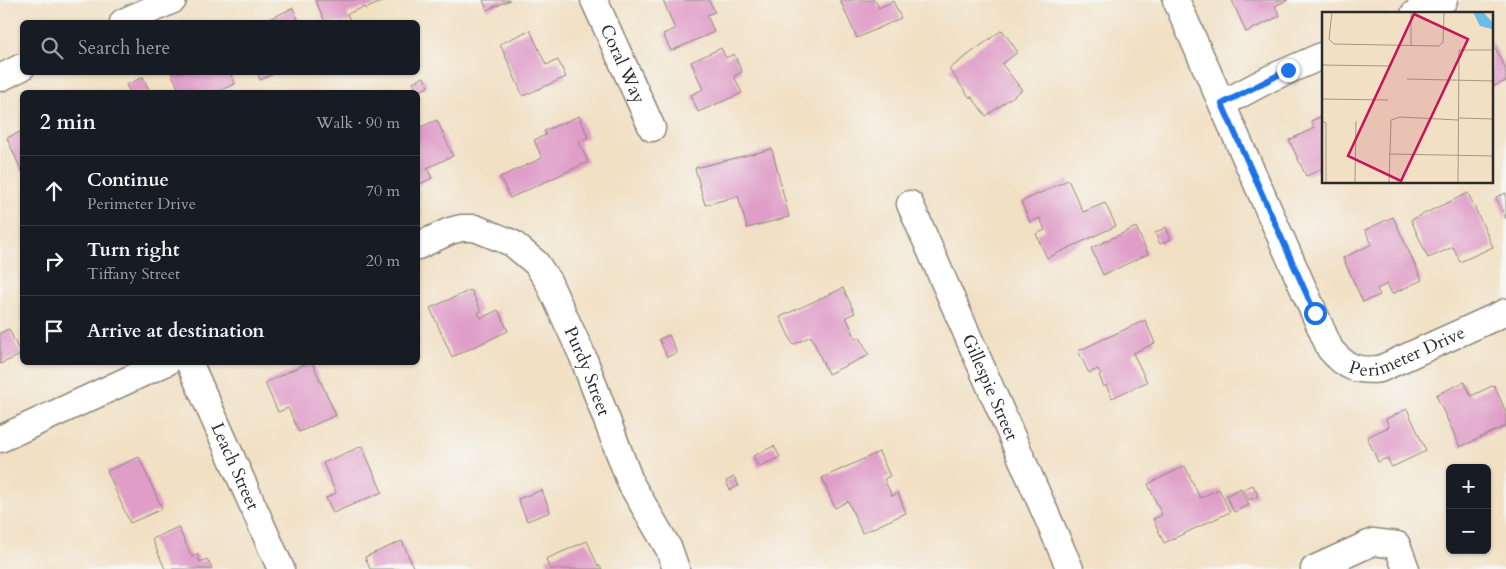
<!DOCTYPE html>
<html lang="en">
<head>
<meta charset="utf-8">
<style>
  :root { --surface:#171b24; --page:#242831; --text:#f1f3f6; --muted:#9ea1a6; --line:#363941 }
  body { margin:0; font-family:Cardo,serif; background:var(--page); color:var(--text) }
  .controls { position:absolute; right:15px; bottom:15px; display:grid; overflow:hidden; border-radius:8px; box-shadow:0 1px 4px #0004 }
  .controls button { width:45px; height:45px; display:grid; place-items:center; padding:0; border:0; border-bottom:1px solid var(--line); background:var(--surface); color:var(--text); font:25px sans-serif }
  .stop { position:absolute; width:15px; height:15px; margin:-11px; border:4px solid #1a73e8; border-radius:50%; background:#fff }
  .stop.end { background:#1a73e8; border-color:#fff; box-shadow:0 1px 5px #0008 }
  .list { margin:0; padding:0; list-style:none }
  h2 { display:flex; justify-content:space-between; align-items:center; height:65px; margin:0; padding:0 20px; font-size:21px }
  h2 small { font-size:16px; font-weight:400; color:var(--muted) }
  .list li { display:grid; grid-template-columns:32px 1fr auto; gap:15px; align-items:center; box-sizing:border-box; height:70px; padding:0 20px; border-top:1px solid var(--line) }
  .list b { display:block; font-size:19px; white-space:nowrap }
  .list p { margin:0; font-size:16px; white-space:nowrap; color:var(--muted) }
  .list em { font-size:16px; font-style:normal; color:var(--muted) }
  .icon { flex:none; width:28px; height:28px; fill:none; stroke:currentColor; stroke-width:2; stroke-linecap:round; stroke-linejoin:round }
  .map { position:relative; flex:none; width:1506px; height:569px; overflow:hidden }
  .search { position:absolute; background:var(--surface); box-shadow:0 1px 4px #0004; left:20px; top:20px; width:400px; height:55px; display:flex; align-items:center; gap:12px; box-sizing:border-box; padding:0 18px; border-radius:8px; color:var(--muted); font-size:19px }
  .panel { position:absolute; background:var(--surface); box-shadow:0 1px 4px #0004; left:20px; top:90px; width:400px; height:275px; border-radius:8px }
  .map>svg:first-child { display:block }
</style>
</head>
<body>
<div class="map">
<svg width="1506" height="569" viewBox="0 0 1506 569">
  <rect width="100%" height="100%" fill="#f6f6f2"/>
  <filter id="ink" filterUnits="userSpaceOnUse"><feTurbulence type="fractalNoise" baseFrequency=".02" numOctaves="2"/><feDisplacementMap in="SourceGraphic" scale="10" xChannelSelector="R" yChannelSelector="G"/><feConvolveMatrix kernelMatrix="1 2 1 2 8 2 1 2 1" color-interpolation-filters="sRGB"/></filter>
  <filter id="wash" filterUnits="userSpaceOnUse"><feTurbulence type="fractalNoise" baseFrequency=".0096" numOctaves="4" result="noise"/><feDisplacementMap in="SourceGraphic" scale="20" xChannelSelector="R" yChannelSelector="G"/><feGaussianBlur stdDeviation="1.12" result="paint"/><feColorMatrix in="noise" values="0 0 0 0 0 0 0 0 0 0 0 0 0 0 0 0 0 1.4 0 .05"/><feComposite in="paint" operator="in"/></filter>
  <g filter="url(#wash)">
    <rect width="100%" height="100%" fill="#f1e0c4"/>
    <g id="blocks">
      <g fill="#df9dc8">
        <path d="M315 0H386L365 9 364 7 347 14 351 22H325Z"/>
        <path d="M483 0H510L487 10Z"/>
        <path d="M663 0H709L715 12 707 15 714 32 671 51 663 34 675 29Z"/>
        <path d="M840 0H875L879 8 893 1 901 18 857 38Z"/>
        <path d="M1232 0H1288L1275 6 1280 16 1246 32Z"/>
        <path d="M293 8 299 22H265V21Z"/>
        <path d="M530 30 546 65 558 60 566 77 523 96 500 44Z"/>
        <path d="M1002 30 1018 52 1002 64 1022 90 986 116 971 96 970 98 949 69Z"/>
        <path d="M1492 41 1506 70V81L1492 87Z"/>
        <path d="M721 48 726 58 734 54 742 72 734 76 742 93 698 112 691 95 703 89 691 62Z"/>
        <path d="M171 72H230L235 84 216 92H180Z"/>
        <path d="M257 72H278L260 80Z"/>
        <path d="M143 77 150 92H130L126 85Z"/>
        <path d="M424 77 428 87 417 92 413 82Z"/>
        <path d="M1324 115V168L1306 176 1289 140 1314 128 1311 121Z"/>
        <path d="M579 116 588 137 579 142 588 162 510 198 500 177 542 158 534 140 546 135 544 131Z"/>
        <path d="M437 120 453 156 427 168 432 178 418 185V128Z"/>
        <path d="M22 131V172L7 138Z"/>
        <path d="M772 149 789 217 747 228 738 196 705 205 695 168Z"/>
        <path d="M1068 180 1083 212 1105 203 1116 226 1047 258 1036 234 1045 230 1040 218 1030 222 1021 202Z"/>
        <path d="M1468 193 1493 247 1460 262 1453 247 1428 258 1411 220Z"/>
        <path d="M1506 193V219L1496 197Z"/>
        <path d="M1393 217 1422 280 1392 294 1387 284 1377 289 1380 295 1363 302 1343 258 1372 244 1365 230Z"/>
        <path d="M1136 227 1148 254 1103 275 1091 248Z"/>
        <path d="M1166 227 1171 239 1160 244 1155 233Z"/>
        <path d="M843 288 855 313 846 317 856 339 860 337 869 355 828 374 811 336 793 345 780 317Z"/>
        <path d="M471 290 481 311 478 313 481 318 498 310 508 331 452 357 430 308Z"/>
        <path d="M1145 320 1155 343 1133 353 1147 382 1112 398 1106 385 1104 387 1099 375 1101 374 1098 369 1089 373 1078 351Z"/>
        <path d="M9 329 21 355 0 364V333Z"/>
        <path d="M669 335 677 353 667 357 659 339Z"/>
        <path d="M309 362H312L336 415 299 432 288 408 278 412 265 383Z"/>
        <path d="M1464 382 1471 396 1494 385 1506 412V426L1460 447 1436 395Z"/>
        <path d="M1407 409 1426 451 1392 467 1387 458 1378 462 1367 437 1389 427 1386 419Z"/>
        <path d="M362 446 382 492 333 513 326 498 336 493 323 463Z"/>
        <path d="M774 446 780 457 758 467 753 456Z"/>
        <path d="M879 452 890 476 884 479 892 496 898 493 906 513 862 533 848 501 835 508 822 478Z"/>
        <path d="M139 457 162 509 130 523 107 471Z"/>
        <path d="M1185 466 1200 498 1219 489 1230 512 1164 543 1153 519 1162 515 1148 484Z"/>
        <path d="M734 477 739 486 730 490 726 481Z"/>
        <path d="M1253 485 1258 496 1249 500 1244 489Z"/>
        <path d="M1241 488 1249 505 1234 512 1226 496Z"/>
        <path d="M542 490 550 512 527 521 518 499Z"/>
        <path d="M178 527 192 557 197 554 200 562 207 559 212 569H165L152 539Z"/>
        <path d="M402 541 414 569H370L365 557Z"/>
        <path d="M587 541 598 566H600L602 569H550L546 559Z"/>
      </g>
    </g>
  </g>
  <g filter="url(#ink)">
    <use href="#blocks" fill-opacity="0" stroke="#8e8678" stroke-width="1"/>
    <g fill="none" stroke-linecap="round" stroke-linejoin="round">
      <defs>
        <g id="minor">
          <path id="s1" d="M594 0 652 128"/>
          <path id="s2" d="M1176 0 1330 349C1345 367 1357 372 1380 369L1506 312"/>
          <path d="M1414 14 1444 0"/>
          <path d="M123 22 173 0"/>
          <path d="M0 78 22 67"/>
          <path d="M1222 104 1271 78 1324 55"/>
          <path id="s3" d="M910 204 1070 569"/>
          <path id="s4" d="M418 246 450 231 461 228H475L512 243 536 263 548 281 583 357 631 484 669 549 676 569"/>
          <path id="s5" d="M189 362 281 569"/>
          <path d="M0 439 167 362"/>
          <path d="M1314 569 1373 542 1397 545 1406 569"/>
        </g>
      </defs>
      <use href="#minor" stroke="#8e8678" stroke-width="29"/>
      <use href="#minor" stroke="#fff" stroke-width="26"/>
    </g>
  </g>
  <g fill="none" stroke-linecap="round" stroke-linejoin="round" filter="url(#ink)">
    <path stroke="#1a73e8" stroke-width="6" d="M1288 70 1222 104 1315 313"/>
  </g>
  <g text-anchor="middle" dominant-baseline="central" stroke-width="4" stroke-linejoin="round" paint-order="stroke">
    <g font-size="18" fill="#2b2b2b" stroke="#f6f6f2">
      <text stroke="none"><textPath href="#s1" startOffset="70">Coral Way</textPath></text>
      <text stroke="none"><textPath href="#s2" startOffset="469">Perimeter Drive</textPath></text>
      <text stroke="none"><textPath href="#s4" startOffset="252">Purdy Street</textPath></text>
      <text stroke="none"><textPath href="#s3" startOffset="200">Gillespie Street</textPath></text>
      <text stroke="none"><textPath href="#s5" startOffset="114">Leach Street</textPath></text>
    </g>
  </g>
  <g transform="translate(1322 12)">
    <rect width="171" height="171" fill="#f1e0c4"/>
    <path d="M151 0H161L171 11 170 17 158 14Z" fill="#6cbce7"/>
    <path fill="none" stroke="#a29887" stroke-width="1" d="M10 0 7 27 12 32 117 34 121 30 122 0M89 33V0M0 53 67 54M85 67 172 69M0 87 66 88M136 106 172 107M0 109 4 111V171M67 142 172 144M33 171 34 109M67 171 69 108 78 105 136 108M136 171 137 38H172"/>
    <path fill="#c2185b" fill-opacity="0.15" stroke="#c2185b" stroke-width="2.5" d="M92 2 146 27 79 169 26 144Z"/>
    <rect width="171" height="171" fill="none" stroke="#2b2b2b" stroke-width="2.5"/>
  </g>
</svg>
<div class="controls">
<button>+</button>
<button>−</button>
</div>
<div class="stop" style="left:1315px;top:313px"></div>
<div class="stop end" style="left:1288px;top:70px"></div>
<div class="search"><svg class="icon" aria-label="search" viewBox="0 0 24 24"><circle cx="10" cy="10" r="6"/><path d="M15 15l6 6"/></svg>Search here</div>
<section class="panel">
<h2>2 min<small>Walk · 90 m</small></h2>
<ul class="list">
<li><svg class="icon" aria-label="ahead" viewBox="0 0 24 24"><path d="M12 20V5M6 11l6-6 6 6"/></svg><div><b>Continue</b><p>Perimeter Drive</p></div><em>70 m</em></li>
<li><svg class="icon" aria-label="right" viewBox="0 0 24 24"><path d="M7 20v-9h11M14 6l5 5-5 5"/></svg><div><b>Turn right</b><p>Tiffany Street</p></div><em>20 m</em></li>
<li><svg class="icon" aria-label="arrive" viewBox="0 0 24 24"><path d="M6 21V4h12l-3 4 3 4H6"/></svg><div><b>Arrive at destination</b></div></li>
</ul>
</section>
</div>
</body>
</html>
